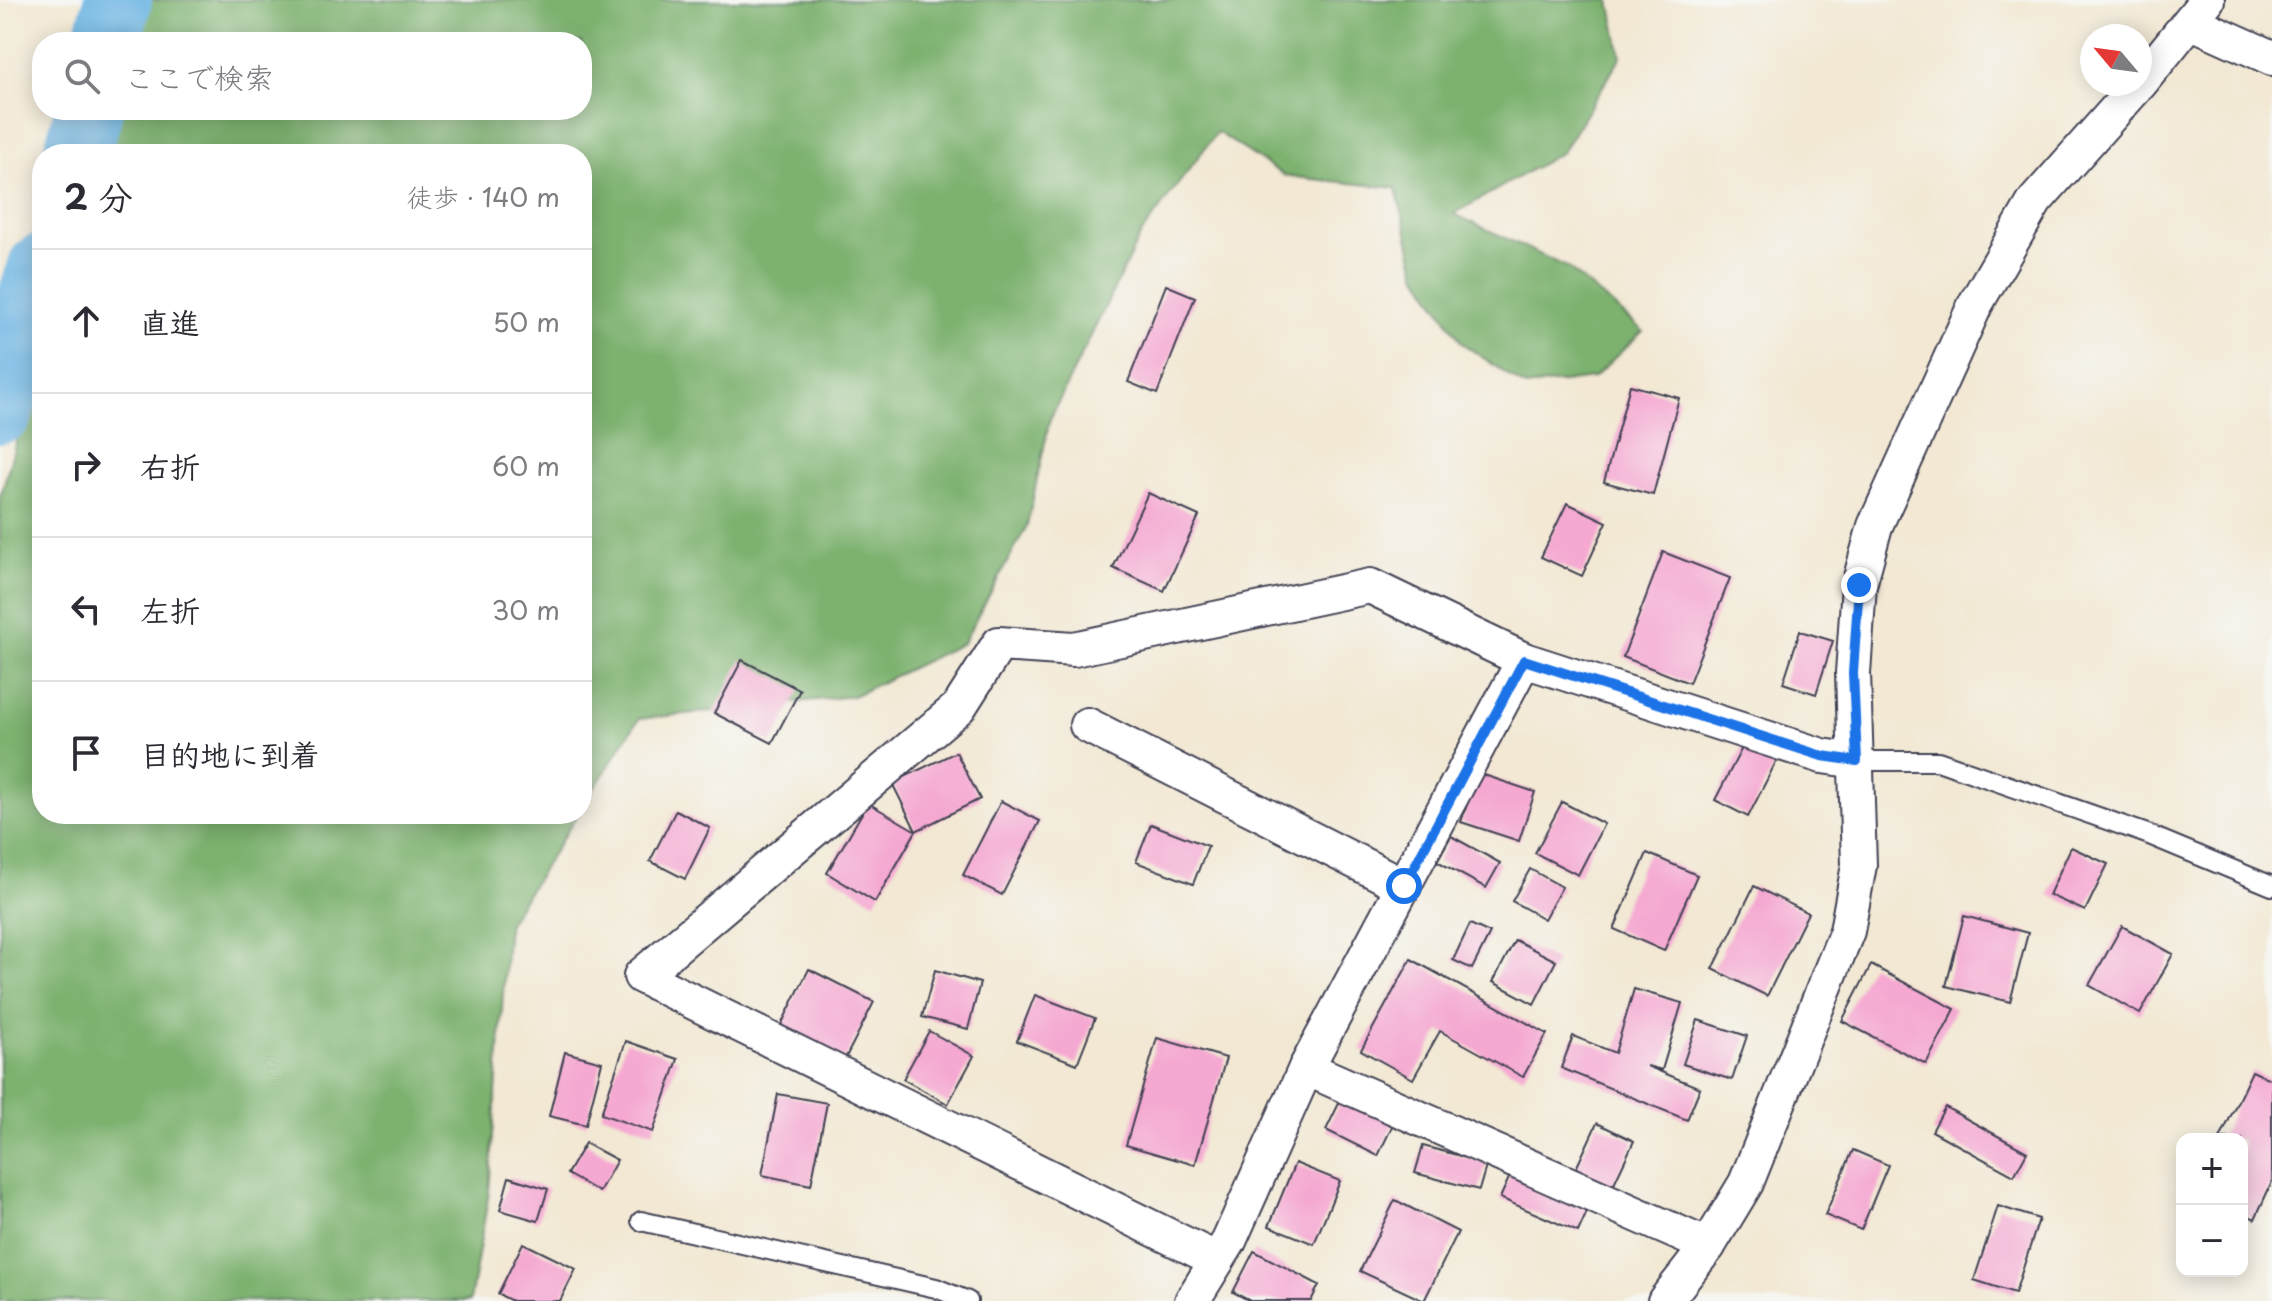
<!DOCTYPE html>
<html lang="ja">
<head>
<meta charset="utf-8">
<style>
  :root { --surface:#fff; --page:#f2f2f3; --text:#2b2b33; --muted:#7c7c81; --line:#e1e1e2 }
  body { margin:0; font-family:"Playpen Sans","Klee One",sans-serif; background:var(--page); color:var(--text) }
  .controls { position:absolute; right:24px; bottom:24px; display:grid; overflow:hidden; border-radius:16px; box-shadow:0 4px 20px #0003 }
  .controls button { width:72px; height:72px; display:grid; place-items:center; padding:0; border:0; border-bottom:2px solid var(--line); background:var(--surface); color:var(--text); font:40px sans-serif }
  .compass { position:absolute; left:2080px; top:24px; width:72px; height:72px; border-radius:50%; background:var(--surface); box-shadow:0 4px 20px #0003; rotate:299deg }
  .stop { position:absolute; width:24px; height:24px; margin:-18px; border:6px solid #1a73e8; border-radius:50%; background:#fff }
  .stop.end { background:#1a73e8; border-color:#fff; box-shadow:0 2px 8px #0008 }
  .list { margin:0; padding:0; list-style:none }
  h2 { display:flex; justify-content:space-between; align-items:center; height:104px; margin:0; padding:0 32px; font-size:34px }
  h2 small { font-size:26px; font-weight:400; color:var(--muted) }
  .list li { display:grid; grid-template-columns:52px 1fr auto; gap:24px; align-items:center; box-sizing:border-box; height:144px; padding:0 32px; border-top:2px solid var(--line) }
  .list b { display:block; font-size:30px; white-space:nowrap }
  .list em { font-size:26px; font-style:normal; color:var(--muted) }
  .icon { flex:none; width:44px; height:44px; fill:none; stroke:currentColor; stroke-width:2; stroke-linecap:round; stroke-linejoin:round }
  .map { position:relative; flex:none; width:2272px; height:1301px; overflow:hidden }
  .search { position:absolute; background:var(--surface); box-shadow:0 4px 20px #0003; left:32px; top:32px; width:560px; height:88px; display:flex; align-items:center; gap:20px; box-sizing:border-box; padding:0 28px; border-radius:32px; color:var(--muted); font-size:30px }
  .panel { position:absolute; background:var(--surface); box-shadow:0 4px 20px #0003; left:32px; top:144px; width:560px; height:680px; border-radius:32px }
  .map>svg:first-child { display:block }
</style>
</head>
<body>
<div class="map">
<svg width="2272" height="1301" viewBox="0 0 2272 1301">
  <rect width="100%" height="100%" fill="#f6f6f2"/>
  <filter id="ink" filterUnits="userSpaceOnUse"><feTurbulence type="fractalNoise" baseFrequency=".0125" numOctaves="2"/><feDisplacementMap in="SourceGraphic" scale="16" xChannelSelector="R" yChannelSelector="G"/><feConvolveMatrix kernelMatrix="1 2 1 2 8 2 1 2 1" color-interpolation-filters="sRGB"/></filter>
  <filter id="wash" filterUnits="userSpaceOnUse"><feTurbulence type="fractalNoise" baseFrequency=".006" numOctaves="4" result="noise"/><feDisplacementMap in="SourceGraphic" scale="32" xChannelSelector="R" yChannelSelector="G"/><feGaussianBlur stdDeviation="1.8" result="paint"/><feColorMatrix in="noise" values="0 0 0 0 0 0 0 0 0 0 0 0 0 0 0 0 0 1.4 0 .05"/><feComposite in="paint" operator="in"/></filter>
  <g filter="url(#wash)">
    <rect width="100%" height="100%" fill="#f2e8d3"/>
    <g fill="#7bb16e" stroke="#4e6a54" stroke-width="2">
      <path d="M142 0H1610L1621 57 1562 152 1454 214 1567 267 1643 331 1593 378 1525 387 1462 343 1417 274 1396 188 1285 176 1217 132 1141 234 1050 419 1027 526 963 643 853 696 639 719 582 807V154H98L111 110H582V42H130Z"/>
      <path d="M42 350V814H578L508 923 489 1193 470 1301H0V498Z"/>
    </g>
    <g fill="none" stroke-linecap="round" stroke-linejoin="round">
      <g stroke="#6bb4e3" stroke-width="68">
        <path d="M107 42 118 0"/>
        <path d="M77 154 89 110"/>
        <path d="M0 410 21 328 42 267"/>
      </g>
    </g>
    <g id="blocks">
      <g fill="#f5a8d1">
        <path d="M1166 285 1195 297 1157 394 1128 382Z"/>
        <path d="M1630 385 1679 398 1653 495 1604 482Z"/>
        <path d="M1148 493 1199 516 1164 591 1113 568Z"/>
        <path d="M1567 503 1607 522 1582 576 1541 557Z"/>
        <path d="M1663 552 1730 578 1689 683 1623 657Z"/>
        <path d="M1800 631 1833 641 1816 694 1783 683Z"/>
        <path d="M742 660 800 690 772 743 714 713Z"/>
        <path d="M1744 744 1777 760 1748 817 1715 800Z"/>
        <path d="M956 752 980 799 916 831 892 783Z"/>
        <path d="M1478 773 1535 792 1519 841 1461 822Z"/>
        <path d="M1001 801 1040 821 1002 895 963 875Z"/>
        <path d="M1562 802 1604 824 1578 875 1535 853Z"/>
        <path d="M868 803 916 831 875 902 827 873Z"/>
        <path d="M676 810 710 828 685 879 650 861Z"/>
        <path d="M1151 824 1208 846 1193 884 1136 862Z"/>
        <path d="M1451 836 1500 863 1486 888 1437 861Z"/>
        <path d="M2071 847 2108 864 2085 911 2049 895Z"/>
        <path d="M1647 853 1697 875 1664 951 1614 929Z"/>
        <path d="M1530 869 1562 887 1544 919 1512 901Z"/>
        <path d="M1754 886 1808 913 1767 996 1713 969Z"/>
        <path d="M1964 916 2028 933 2010 1002 1946 986Z"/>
        <path d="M1470 924 1490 933 1472 969 1453 960Z"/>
        <path d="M2122 926 2173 954 2140 1014 2089 985Z"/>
        <path d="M1515 940 1556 961 1534 1004 1493 982Z"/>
        <path d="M1411 959 1547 1034 1523 1077 1440 1031 1413 1079 1361 1050Z"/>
        <path d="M1871 965 1955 1009 1926 1064 1842 1021Z"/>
        <path d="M809 969 874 1002 845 1059 780 1027Z"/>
        <path d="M935 970 980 983 968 1029 922 1017Z"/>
        <path d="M1634 989 1682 1003 1662 1070 1647 1066 1700 1088 1687 1120 1561 1068 1573 1036 1615 1053Z"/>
        <path d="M1035 995 1095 1018 1077 1064 1017 1041Z"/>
        <path d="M1698 1020 1747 1036 1732 1080 1683 1064Z"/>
        <path d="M929 1031 974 1056 948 1104 903 1079Z"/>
        <path d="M1157 1038 1226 1058 1195 1165 1126 1145Z"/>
        <path d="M626 1041 678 1059 653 1132 601 1114Z"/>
        <path d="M565 1052 602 1062 586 1125 549 1116Z"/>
        <path d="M2252 1071 2272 1080V1182L2255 1219 2242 1213V1139H2220Z"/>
        <path d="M1345 1091 1397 1116 1378 1156 1326 1130Z"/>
        <path d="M778 1094 827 1103 811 1185 762 1175Z"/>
        <path d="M1945 1107 2027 1152 2014 1176 1932 1131Z"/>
        <path d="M1597 1123 1634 1141 1610 1192 1573 1175Z"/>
        <path d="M585 1143 617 1160 599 1192 567 1174Z"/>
        <path d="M1423 1146 1487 1163 1479 1190 1415 1173Z"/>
        <path d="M1853 1150 1888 1165 1861 1230 1825 1215Z"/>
        <path d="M1295 1163 1340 1181 1314 1244 1269 1226Z"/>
        <path d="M1513 1169 1591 1203 1578 1232 1500 1198Z"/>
        <path d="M509 1177 548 1189 538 1221 500 1210Z"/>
        <path d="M1395 1200 1458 1232 1424 1301 1360 1271Z"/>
        <path d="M1998 1206 2039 1219 2015 1293 1974 1280Z"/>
        <path d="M523 1243 576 1269 560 1301H512L498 1294Z"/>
        <path d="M1254 1251 1319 1285 1311 1301H1250L1233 1292Z"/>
      </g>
    </g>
  </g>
  <g filter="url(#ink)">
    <use href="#blocks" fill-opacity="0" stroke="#414052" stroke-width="2"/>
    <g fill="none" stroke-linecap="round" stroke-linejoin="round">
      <defs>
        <g id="service">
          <path d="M1857 761H1938L2147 834 2272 886"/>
          <path d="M641 1221 936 1288 968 1301"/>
        </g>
        <g id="minor">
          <path d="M2192 22 2272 58"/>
          <path d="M2140 83 2207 0"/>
          <path d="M1087 725 1404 886"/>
          <path d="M1306 1068 1708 1246"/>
          <path d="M1217 1260 641 976 959 707 999 644 1074 649 1370 586 1524 660"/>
          <path d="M1192 1301 1229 1241 1306 1068 1524 660 1822 756 1857 761"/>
          <path d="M1665 1301 1708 1246 1746 1183 1847 931 1859 865 1853 673 1859 585 1875 526 1976 303 2035 201 2139 84"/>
        </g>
      </defs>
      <use href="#service" stroke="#414052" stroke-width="22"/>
      <use href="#minor" stroke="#414052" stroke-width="38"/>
      <use href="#service" stroke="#fff" stroke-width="18"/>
      <use href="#minor" stroke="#fff" stroke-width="34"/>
    </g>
  </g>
  <g fill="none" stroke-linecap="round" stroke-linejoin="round" filter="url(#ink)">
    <path stroke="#1a73e8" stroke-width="10" d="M1404 886 1524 660 1822 756 1857 761 1853 673 1859 585"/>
  </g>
</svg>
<div class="controls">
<button>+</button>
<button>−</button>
</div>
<svg class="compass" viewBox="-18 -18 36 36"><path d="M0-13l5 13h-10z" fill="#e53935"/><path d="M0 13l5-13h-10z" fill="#7c7c81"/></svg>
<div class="stop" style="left:1404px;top:886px"></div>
<div class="stop end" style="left:1859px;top:585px"></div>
<div class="search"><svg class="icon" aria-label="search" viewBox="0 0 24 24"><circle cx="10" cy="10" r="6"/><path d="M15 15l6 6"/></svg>ここで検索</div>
<section class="panel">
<h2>2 分<small>徒歩 · 140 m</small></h2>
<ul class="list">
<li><svg class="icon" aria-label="ahead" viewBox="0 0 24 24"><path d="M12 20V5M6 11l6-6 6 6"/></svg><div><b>直進</b></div><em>50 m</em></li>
<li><svg class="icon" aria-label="right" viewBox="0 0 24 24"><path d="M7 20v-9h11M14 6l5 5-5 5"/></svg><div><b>右折</b></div><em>60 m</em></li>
<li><svg class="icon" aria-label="left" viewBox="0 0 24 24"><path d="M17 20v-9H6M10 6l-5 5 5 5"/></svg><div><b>左折</b></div><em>30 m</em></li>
<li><svg class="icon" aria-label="arrive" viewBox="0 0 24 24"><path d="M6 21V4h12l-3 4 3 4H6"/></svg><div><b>目的地に到着</b></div></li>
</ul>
</section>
</div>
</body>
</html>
